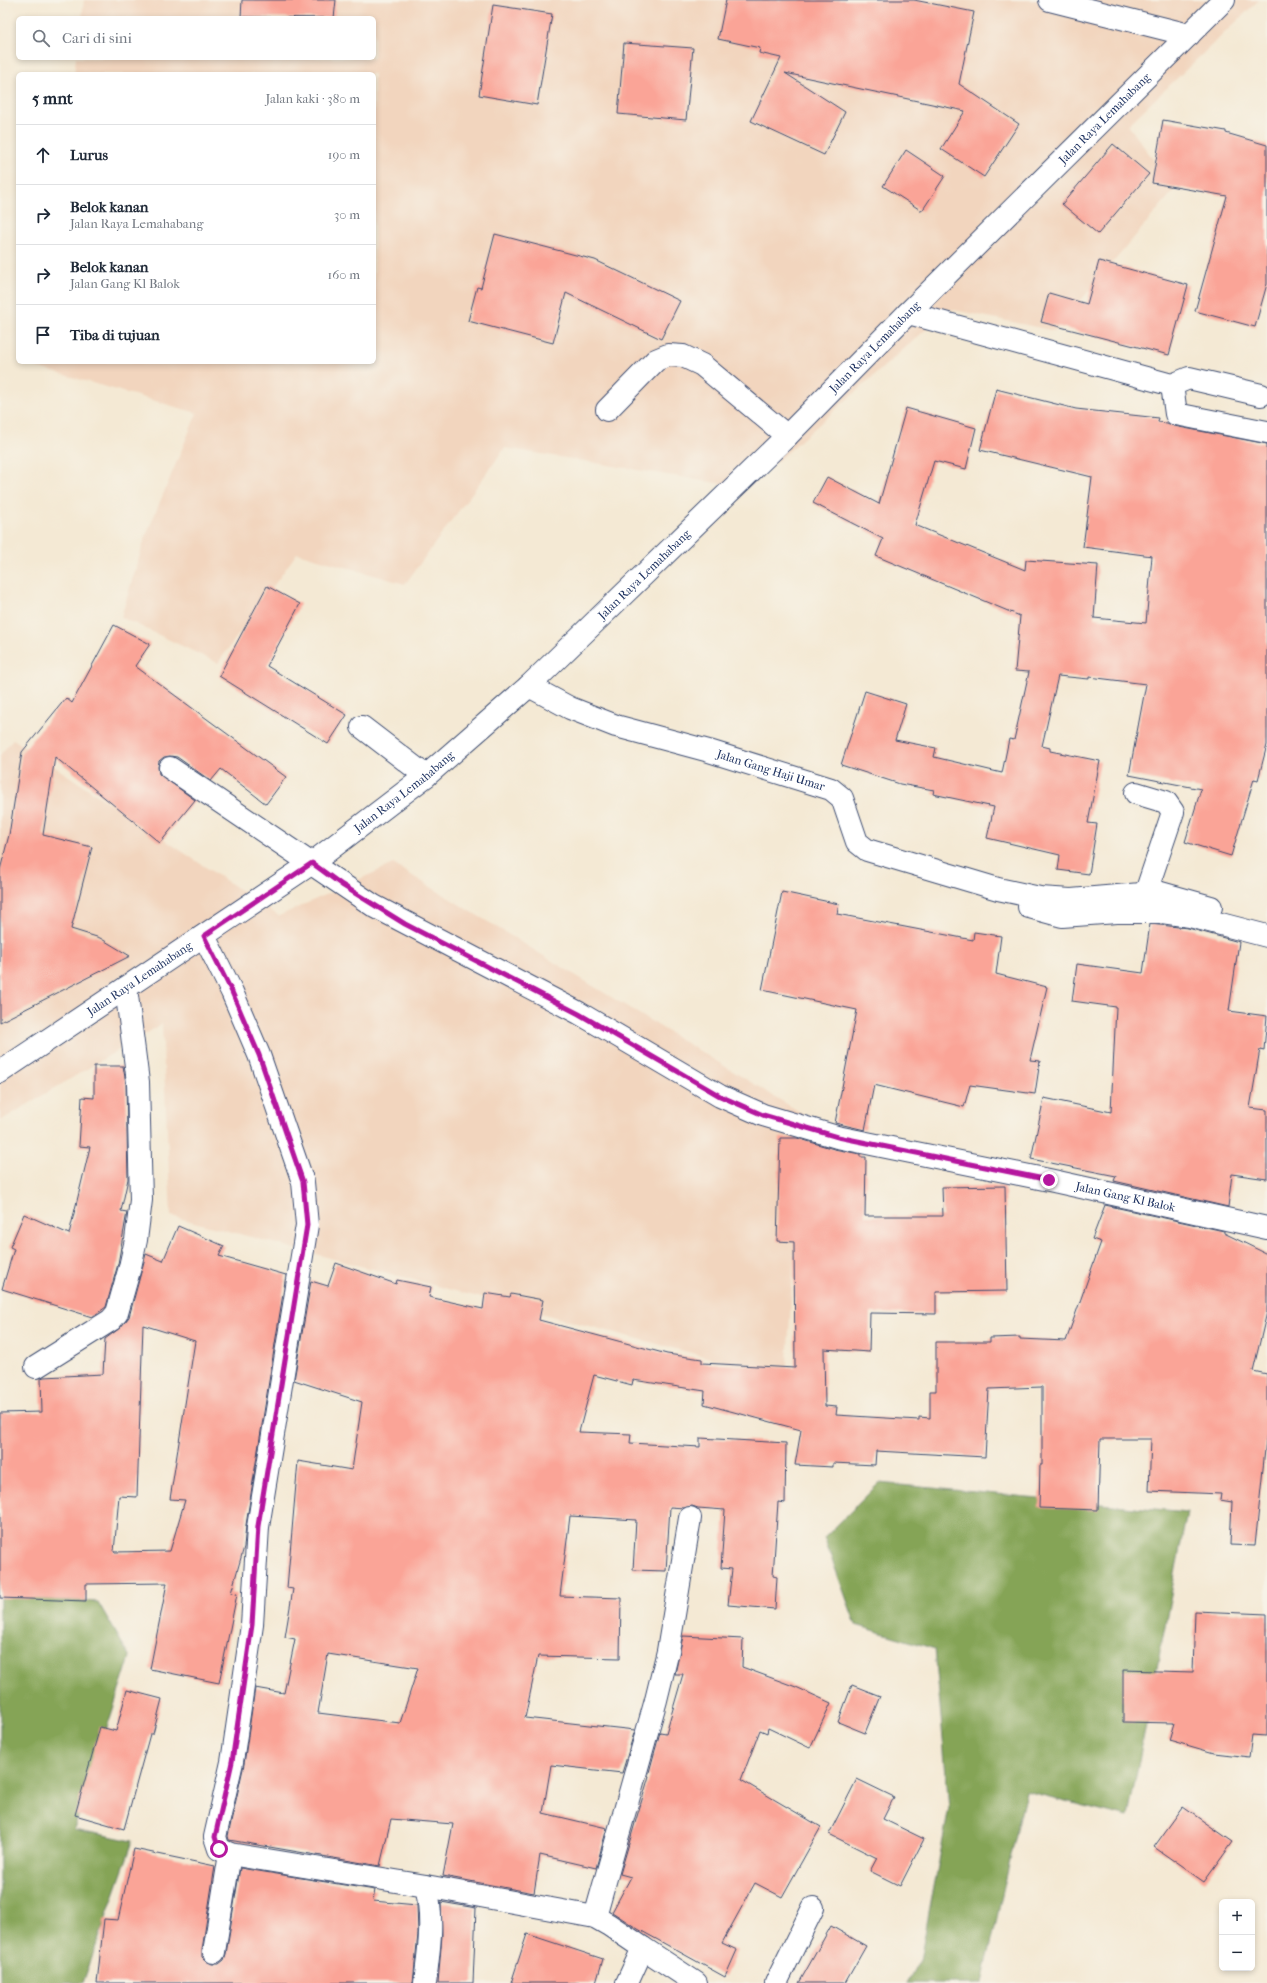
<!DOCTYPE html>
<html lang="id">
<head>
<meta charset="utf-8">
<style>
  :root { --surface:#fff; --page:#f6f6f7; --text:#1f2937; --muted:#747a83; --line:#e0e1e3 }
  body { margin:0; font-family:"IM FELL French Canon",serif; background:var(--page); color:var(--text) }
  .controls { position:absolute; right:12px; bottom:12px; display:grid; overflow:hidden; border-radius:6px; box-shadow:0 2px 6px #0003 }
  .controls button { width:36px; height:36px; display:grid; place-items:center; padding:0; border:0; border-bottom:1px solid var(--line); background:var(--surface); color:var(--text); font:20px sans-serif }
  .stop { position:absolute; width:12px; height:12px; margin:-9px; border:3px solid #b5179e; border-radius:50%; background:#fff }
  .stop.end { background:#b5179e; border-color:#fff; box-shadow:0 1px 4px #0008 }
  .list { margin:0; padding:0; list-style:none }
  h2 { display:flex; justify-content:space-between; align-items:center; height:52px; margin:0; padding:0 16px; font-size:17px }
  h2 small { font-size:13px; font-weight:400; color:var(--muted) }
  .list li { display:grid; grid-template-columns:26px 1fr auto; gap:12px; align-items:center; box-sizing:border-box; height:60px; padding:0 16px; border-top:1px solid var(--line) }
  .list b { display:block; font-size:15px; white-space:nowrap }
  .list p { margin:0; font-size:13px; white-space:nowrap; color:var(--muted) }
  .list em { font-size:13px; font-style:normal; color:var(--muted) }
  .icon { flex:none; width:22px; height:22px; fill:none; stroke:currentColor; stroke-width:2; stroke-linecap:round; stroke-linejoin:round }
  .map { position:relative; flex:none; width:1267px; height:1983px; overflow:hidden }
  .search { position:absolute; background:var(--surface); box-shadow:0 2px 6px #0003; left:16px; top:16px; width:360px; height:44px; display:flex; align-items:center; gap:10px; box-sizing:border-box; padding:0 14px; border-radius:6px; color:var(--muted); font-size:15px }
  .panel { position:absolute; background:var(--surface); box-shadow:0 2px 6px #0003; left:16px; top:72px; width:360px; height:292px; border-radius:6px }
  .map>svg:first-child { display:block }
</style>
</head>
<body>
<div class="map">
<svg width="1267" height="1983" viewBox="0 0 1267 1983">
  <rect width="100%" height="100%" fill="#f7f3e8"/>
  <filter id="ink" filterUnits="userSpaceOnUse"><feTurbulence type="fractalNoise" baseFrequency=".025" numOctaves="2"/><feDisplacementMap in="SourceGraphic" scale="8" xChannelSelector="R" yChannelSelector="G"/><feConvolveMatrix kernelMatrix="1 2 1 2 8 2 1 2 1" color-interpolation-filters="sRGB"/></filter>
  <filter id="wash" filterUnits="userSpaceOnUse"><feTurbulence type="fractalNoise" baseFrequency=".012" numOctaves="4" result="noise"/><feDisplacementMap in="SourceGraphic" scale="16" xChannelSelector="R" yChannelSelector="G"/><feGaussianBlur stdDeviation="0.9" result="paint"/><feColorMatrix in="noise" values="0 0 0 0 0 0 0 0 0 0 0 0 0 0 0 0 0 1.4 0 .05"/><feComposite in="paint" operator="in"/></filter>
  <g filter="url(#wash)">
    <rect width="100%" height="100%" fill="#f4e9d4"/>
    <g fill="#f2d5be">
      <path d="M84 0H1259L1128 125 1175 189 1055 331 949 309 747 488 505 448 405 584 297 553 218 663 121 617 145 538 197 413 33 366 34 362H374V74H74L76 58H374V18H82Z"/>
      <path d="M13 739 279 916 393 864 803 1114 786 1378 171 1216 162 1024 0 1121V755Z"/>
    </g>
    <g fill="#85a457" stroke="#506a5a">
      <path d="M879 1483 1187 1512 1128 1817 1026 1791 982 1983H907L920 1960 949 1808 935 1649 856 1625 824 1538Z"/>
      <path d="M0 1597 98 1602 130 1657 74 1829 133 1841 83 1983H0Z"/>
    </g>
    <g id="blocks">
      <g fill="#faa497" fill-rule="evenodd">
        <path d="M242 0H336L334 18 241 17Z"/>
        <path d="M726 0H914L974 12 959 84 1019 124 984 177 941 149 965 111 785 73 845 112 824 155 751 121 781 58 759 53 760 48 718 39Z"/>
        <path d="M493 5 552 14 537 105 479 95Z"/>
        <path d="M624 43 693 48 686 120 618 114Z"/>
        <path d="M1163 120 1226 131V133L1267 145V284L1255 327 1195 311 1227 196 1152 183Z"/>
        <path d="M1113 144 1149 174 1098 234 1062 204Z"/>
        <path d="M906 150 945 176 922 211 883 186Z"/>
        <path d="M495 234 595 260 680 301 661 339 566 293 553 343 468 321 477 287 481 288Z"/>
        <path d="M1099 261 1188 285 1169 355 1041 322 1049 293 1087 304Z"/>
        <path d="M996 389 1076 409 1159 418 1158 422 1167 423 1174 426 1267 444V745L1258 780 1254 779 1231 856 1185 842 1201 789 1129 775 1146 684 1089 677V679L1058 676 1042 746 1050 748V751L1100 761 1088 823 1097 824 1089 874 1058 870 1060 855 987 838 994 807 933 794 934 790 900 784 841 765 865 691 906 704 895 740 936 748 934 757 1002 773 1009 739 1014 740 1029 672 1015 671 1020 616 876 556 883 539 813 503 827 477 879 504 906 408 976 428 966 469 934 461 915 525 1025 570 1026 560 1098 565 1094 618 1146 623 1152 556 1083 547 1092 477 980 450Z"/>
        <path d="M267 586 300 604 267 666 347 715 328 744 219 676Z"/>
        <path d="M114 625 150 644 135 666 286 777 266 804 221 769 211 781 177 757 170 756 164 757 159 761 158 767 159 774 195 800 160 843 55 757 43 835 92 847 71 929 100 938 130 956 0 1022V870L9 835 22 752 66 698 72 703Z"/>
        <path d="M782 892 839 904 837 914 973 940 974 932 1001 936 996 974 1047 987 1030 1060 1040 1061 1035 1094 970 1085 964 1107 874 1085 865 1130 835 1123 857 1010 762 990Z"/>
        <path d="M1150 924 1188 928 1239 942 1229 1011 1267 1016 1264 1050 1260 1049 1250 1108 1267 1110V1179L1232 1174 1228 1207 1114 1181 1116 1176 1031 1159 1044 1098 1111 1112 1116 1007 1072 1001 1077 964 1143 973Z"/>
        <path d="M94 1066H123L126 1083 128 1179 121 1211 127 1212 118 1264 106 1307 92 1317 2 1289 14 1249 10 1247 24 1214 69 1234 90 1147 79 1146 82 1097 94 1098Z"/>
        <path d="M780 1138H797L834 1149 860 1154V1157H866L865 1216H943L942 1187 1005 1186 1007 1291 936 1292V1314L870 1313 869 1352 824 1349 825 1406 837 1407 836 1415 919 1420V1417L930 1418V1391H936V1342H990V1338L1020 1337V1339L1066 1341 1101 1242 1092 1239 1105 1205 1224 1231V1233L1267 1254V1312L1253 1371 1267 1374V1430L1255 1546 1230 1545 1232 1502 1220 1500 1221 1494 1149 1491 1151 1439H1100L1098 1510 1039 1508 1040 1465H1042V1387L989 1389 985 1457 876 1451 875 1465 833 1463V1467L795 1465 801 1430 704 1404 705 1391 633 1380 632 1385 594 1375 579 1432 631 1434 630 1443 700 1447V1438L786 1443 785 1503 778 1502 773 1576 777 1577 775 1609 728 1605 732 1569 721 1568 725 1510 698 1508 692 1506 684 1508 670 1507 666 1571 633 1570 636 1520 570 1516 560 1596 621 1598 620 1658 538 1656 525 1718 635 1730 622 1773 551 1765 543 1813 607 1828 596 1868 540 1855 534 1893 443 1876 453 1824 391 1819 380 1866 229 1840 228 1836 244 1764 255 1688 284 1693 295 1639 285 1637 293 1589 287 1588 298 1461 352 1470 362 1402 294 1380 311 1281 328 1286 336 1263 396 1284 397 1280 431 1287 429 1297 483 1309 485 1293 510 1297 511 1294 543 1300 539 1320 667 1354 702 1359V1363L795 1368 794 1242 777 1241ZM328 1654 418 1668 400 1723 318 1713Z"/>
        <path d="M178 1226 224 1246 219 1256 286 1275 246 1525 244 1547 231 1593 237 1594 219 1683 150 1669 167 1583 86 1584V1601L0 1598V1413L42 1412 41 1378 44 1377 103 1374 105 1339 120 1328 129 1317 146 1254 163 1261ZM143 1325 195 1341 170 1499 185 1500 170 1551 114 1552 119 1496 137 1497Z"/>
        <path d="M1195 1611 1267 1614V1736L1252 1735 1249 1757 1214 1753 1169 1740 1174 1723 1123 1722V1670L1193 1672Z"/>
        <path d="M683 1636 743 1639 742 1667 796 1687 831 1703 810 1748 768 1728 767 1733 760 1730 741 1780 821 1827 782 1897 755 1883 722 1943 737 1950 725 1977 638 1929 612 1912 631 1877 620 1874 649 1776H648L660 1732 666 1733 683 1674H675Z"/>
        <path d="M852 1685 880 1696 865 1733 838 1722Z"/>
        <path d="M127 1690 162 1699 153 1734H150L124 1829 75 1815 100 1727 116 1731Z"/>
        <path d="M857 1779 894 1797 883 1819 924 1839 900 1886 870 1871 877 1858 829 1834Z"/>
        <path d="M1183 1807 1233 1842 1204 1882 1154 1847Z"/>
        <path d="M134 1849 215 1866 202 1950V1957L206 1961 212 1964H219L224 1960 226 1954 240 1868 375 1890 373 1901 417 1905 418 1934 413 1983H97L104 1919 118 1920Z"/>
        <path d="M441 1902 476 1908 473 1983H438L442 1935Z"/>
        <path d="M831 1926 866 1946 845 1983H799Z"/>
        <path d="M527 1934 603 1959 596 1983H511Z"/>
      </g>
    </g>
  </g>
  <g filter="url(#ink)">
    <use href="#blocks" fill-opacity="0" stroke="#3c4b70" stroke-width="1"/>
    <g fill="none" stroke-linecap="round" stroke-linejoin="round">
      <defs>
        <g id="minor">
          <path d="M1050 0 1189 35"/>
          <path d="M908 313 1172 385 1189 378 1261 395"/>
          <path d="M1172 385 1176 414 1267 432"/>
          <path d="M607 410 656 360 668 355 683 356 702 365 787 436"/>
          <path id="s1" d="M529 686 570 708 616 726 709 751 831 789 842 798 857 842 867 850 998 889 1040 898 1071 900 1141 894 1147 889 1173 812 1166 802 1136 793"/>
          <path d="M362 727 426 776"/>
          <path id="s2" d="M170 768 374 906 579 1013 720 1096 763 1115 837 1137 1049 1180 1267 1228"/>
          <path d="M1147 889 1211 907"/>
          <path d="M1029 907 1062 916 1117 912H1162L1190 916 1267 936"/>
          <path d="M204 936 232 992 259 1055 303 1182 307 1225 258 1527 252 1625 232 1762 215 1837 219 1849 230 1854 426 1886 595 1917 609 1925 643 1948 627 1983"/>
          <path d="M36 1367 111 1320 117 1313 130 1267 136 1240 141 1200 138 1082 126 988"/>
          <path d="M595 1917 656 1700 668 1651 690 1518"/>
          <path d="M643 1948 696 1983"/>
          <path d="M214 1952 230 1854"/>
          <path d="M425 1983C429 1949 434 1920 426 1886"/>
          <path d="M776 1983 813 1908"/>
        </g>
        <g id="major">
          <path id="s3" d="M0 1072 312 863 426 776 529 686 787 436 908 313 1224 0"/>
        </g>
      </defs>
      <use href="#minor" stroke="#3c4b70" stroke-width="24"/>
      <use href="#major" stroke="#3c4b70" stroke-width="24"/>
      <use href="#minor" stroke="#fff" stroke-width="22"/>
      <use href="#major" stroke="#fff" stroke-width="22"/>
    </g>
  </g>
  <g fill="none" stroke-linecap="round" stroke-linejoin="round" filter="url(#ink)">
    <path stroke="#b5179e" stroke-width="5" d="M219 1849 215 1837 232 1762 252 1625 258 1526 307 1225 303 1182 259 1055 232 992 204 936 312 863 342 885 405 924 579 1014 720 1096 763 1115 838 1137 1049 1180"/>
  </g>
  <g text-anchor="middle" dominant-baseline="central" stroke-width="4" stroke-linejoin="round" paint-order="stroke">
    <g font-size="12" fill="#1b2f5e" stroke="#f7f3e8">
      <text stroke="none"><textPath href="#s3" startOffset="1464">Jalan Raya Lemahabang</textPath></text>
      <text stroke="none"><textPath href="#s3" startOffset="1140">Jalan Raya Lemahabang</textPath></text>
      <text stroke="none"><textPath href="#s3" startOffset="816">Jalan Raya Lemahabang</textPath></text>
      <text stroke="none"><textPath href="#s1" startOffset="257">Jalan Gang Haji Umar</textPath></text>
      <text stroke="none"><textPath href="#s3" startOffset="492">Jalan Raya Lemahabang</textPath></text>
      <text stroke="none"><textPath href="#s3" startOffset="168">Jalan Raya Lemahabang</textPath></text>
      <text stroke="none"><textPath href="#s2" startOffset="1060">Jalan Gang Kl Balok</textPath></text>
    </g>
  </g>
</svg>
<div class="controls">
<button>+</button>
<button>−</button>
</div>
<div class="stop" style="left:219px;top:1849px"></div>
<div class="stop end" style="left:1049px;top:1180px"></div>
<div class="search"><svg class="icon" aria-label="search" viewBox="0 0 24 24"><circle cx="10" cy="10" r="6"/><path d="M15 15l6 6"/></svg>Cari di sini</div>
<section class="panel">
<h2>5 mnt<small>Jalan kaki · 380 m</small></h2>
<ul class="list">
<li><svg class="icon" aria-label="ahead" viewBox="0 0 24 24"><path d="M12 20V5M6 11l6-6 6 6"/></svg><div><b>Lurus</b></div><em>190 m</em></li>
<li><svg class="icon" aria-label="right" viewBox="0 0 24 24"><path d="M7 20v-9h11M14 6l5 5-5 5"/></svg><div><b>Belok kanan</b><p>Jalan Raya Lemahabang</p></div><em>30 m</em></li>
<li><svg class="icon" aria-label="right" viewBox="0 0 24 24"><path d="M7 20v-9h11M14 6l5 5-5 5"/></svg><div><b>Belok kanan</b><p>Jalan Gang Kl Balok</p></div><em>160 m</em></li>
<li><svg class="icon" aria-label="arrive" viewBox="0 0 24 24"><path d="M6 21V4h12l-3 4 3 4H6"/></svg><div><b>Tiba di tujuan</b></div></li>
</ul>
</section>
</div>
</body>
</html>
